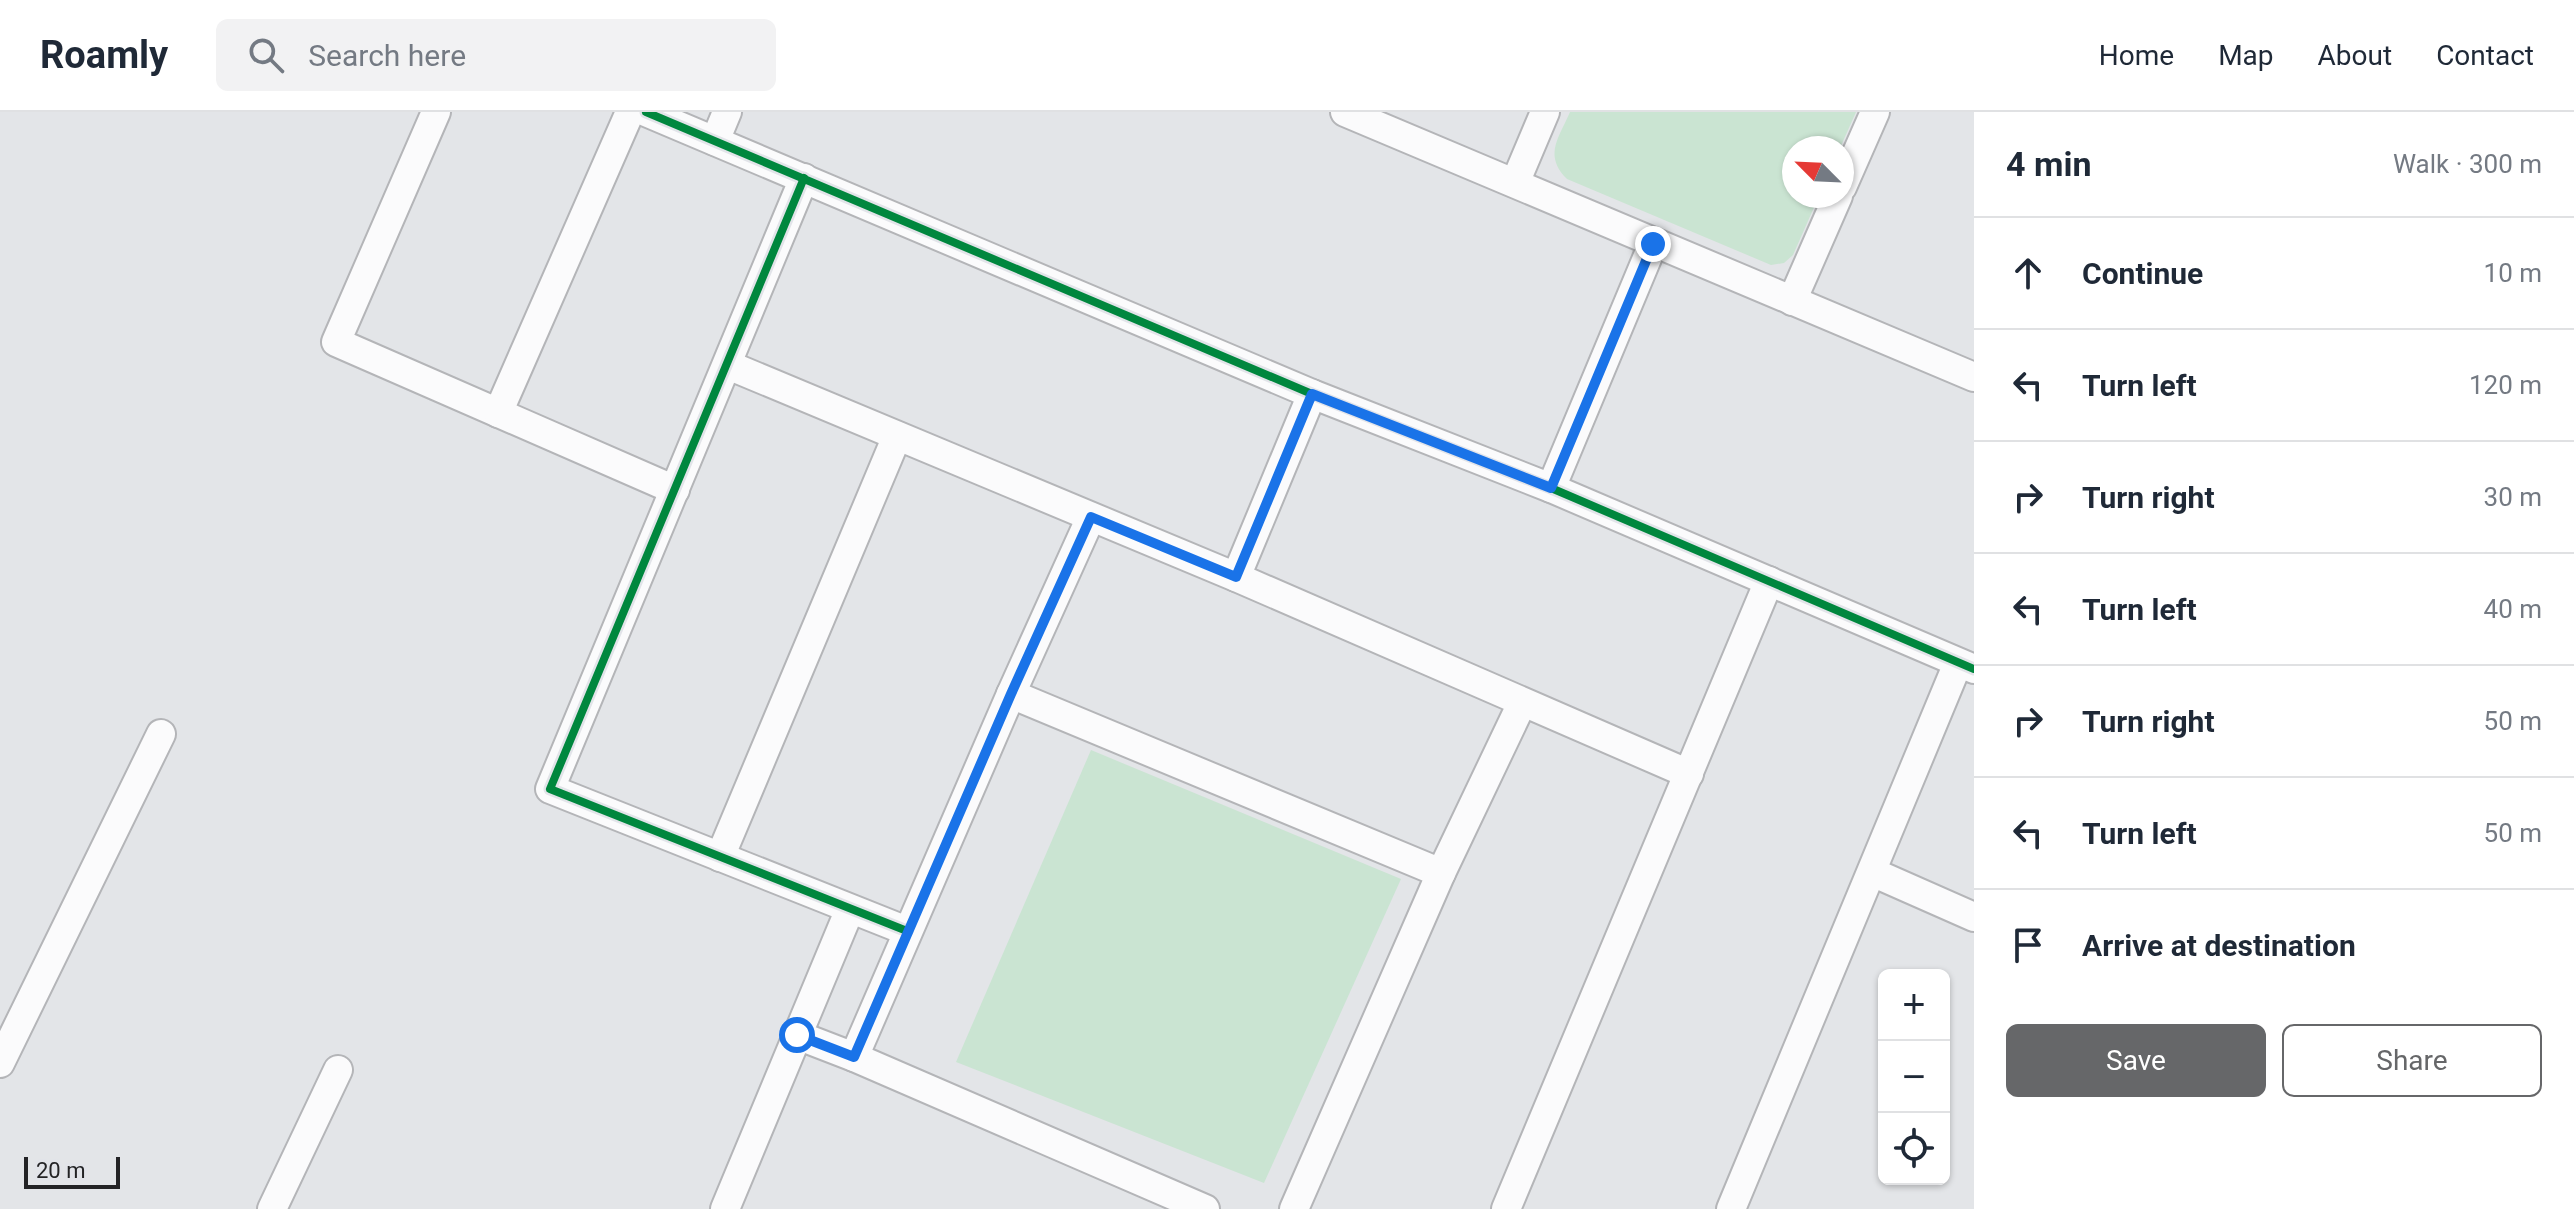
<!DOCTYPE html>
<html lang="en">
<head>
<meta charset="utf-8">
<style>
  :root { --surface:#fff; --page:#f2f2f3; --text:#1f2937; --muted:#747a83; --line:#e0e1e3; --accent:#666769 }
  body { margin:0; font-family:Roboto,sans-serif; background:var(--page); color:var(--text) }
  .controls { position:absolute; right:24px; bottom:24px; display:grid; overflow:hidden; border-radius:12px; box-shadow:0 2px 6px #0004 }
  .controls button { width:72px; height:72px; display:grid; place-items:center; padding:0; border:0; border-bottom:2px solid var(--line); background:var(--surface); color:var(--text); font:40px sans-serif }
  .compass { position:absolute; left:1782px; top:24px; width:72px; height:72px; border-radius:50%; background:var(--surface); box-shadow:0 2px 6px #0004; rotate:294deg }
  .scale { position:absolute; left:24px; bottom:20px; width:96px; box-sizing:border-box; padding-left:8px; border:4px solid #232325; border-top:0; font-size:22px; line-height:28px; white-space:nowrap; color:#232325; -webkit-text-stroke:6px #e2e4e9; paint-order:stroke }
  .stop { position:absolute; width:24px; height:24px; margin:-18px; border:6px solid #1a73e8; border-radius:50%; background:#fff }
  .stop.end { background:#1a73e8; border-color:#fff; box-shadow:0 2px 8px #0008 }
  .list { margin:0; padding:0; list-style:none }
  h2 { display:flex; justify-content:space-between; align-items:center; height:104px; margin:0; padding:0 32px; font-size:34px }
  h2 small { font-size:26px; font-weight:400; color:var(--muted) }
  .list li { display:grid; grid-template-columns:52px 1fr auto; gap:24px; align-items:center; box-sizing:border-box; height:112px; padding:0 32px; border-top:2px solid var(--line) }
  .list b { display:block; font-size:30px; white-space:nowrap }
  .list em { font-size:26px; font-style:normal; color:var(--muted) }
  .actions { display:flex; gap:16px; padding:24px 32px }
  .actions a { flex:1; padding:18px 0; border:2px solid var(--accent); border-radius:12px; text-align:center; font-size:28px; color:var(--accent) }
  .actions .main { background:var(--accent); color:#fff }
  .icon { flex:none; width:44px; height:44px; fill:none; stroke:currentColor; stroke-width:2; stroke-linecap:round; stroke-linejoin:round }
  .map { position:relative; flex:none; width:1974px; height:1097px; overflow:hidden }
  header { display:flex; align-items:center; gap:48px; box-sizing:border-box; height:112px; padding:0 40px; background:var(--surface); border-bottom:2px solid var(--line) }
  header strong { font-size:38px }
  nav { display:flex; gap:44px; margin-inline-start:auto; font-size:28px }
  .search { width:560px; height:72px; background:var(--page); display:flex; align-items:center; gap:20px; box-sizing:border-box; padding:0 28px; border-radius:12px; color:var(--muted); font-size:30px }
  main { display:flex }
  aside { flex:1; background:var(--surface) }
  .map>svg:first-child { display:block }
</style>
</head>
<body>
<header>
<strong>Roamly</strong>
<div class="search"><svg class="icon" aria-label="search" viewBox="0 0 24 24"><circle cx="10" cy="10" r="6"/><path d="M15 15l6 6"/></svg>Search here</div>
<nav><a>Home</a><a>Map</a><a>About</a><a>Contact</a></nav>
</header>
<main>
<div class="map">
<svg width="1974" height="1097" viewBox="0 0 1974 1097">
  <rect width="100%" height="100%" fill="#e3e5e8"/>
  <g fill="#cae4d2">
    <path d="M1570 0H1856L1840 36H1794V84H1819L1793 143 1784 151 1771 153 1567 67C1543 43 1559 26 1570 0Z"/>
    <path d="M1091 638 1401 767 1264 1071 956 950Z"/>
  </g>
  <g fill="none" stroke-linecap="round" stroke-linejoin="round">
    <defs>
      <g id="street">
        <path d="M436 0 336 230 675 378"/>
        <path d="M646 0 1312 282 1551 376 1974 557"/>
        <path d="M1345 0 1974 265"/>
        <path d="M715 29 727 0"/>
        <path d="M804 66 550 677 907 819"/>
        <path d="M1515 71 1545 0"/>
        <path d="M1842 75 1875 0"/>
        <path d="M1792 189 1838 84"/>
        <path d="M728 253 1236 465 1689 662"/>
        <path d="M498 301 630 0"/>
        <path d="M1551 376 1653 132"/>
        <path d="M1236 465 1312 282"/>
        <path d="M1011 582 1441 761"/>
        <path d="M720 745 897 324"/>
        <path d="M1872 760 1974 805"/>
        <path d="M797 923 854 945 1205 1097"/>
        <path d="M854 945 1011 582 1091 405"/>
        <path d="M0 951 161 622"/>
        <path d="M272 1097 338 958"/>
        <path d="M725 1097 850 797"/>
        <path d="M1294 1097 1441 761 1522 591"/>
        <path d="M1506 1097 1769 469"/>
        <path d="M1731 1097 1958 551"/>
      </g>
    </defs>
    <use href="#street" stroke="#b4b5b8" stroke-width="32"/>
    <use href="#street" stroke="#fbfbfc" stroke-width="28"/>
    <defs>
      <g id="cycleway">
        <path d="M646 0 1312 282 1551 376 1974 557"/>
        <path d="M804 66 550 677 907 819"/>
      </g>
    </defs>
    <use href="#cycleway" stroke="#e2e4e9" stroke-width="13"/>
    <use href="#cycleway" stroke="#00873e" stroke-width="8"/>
  </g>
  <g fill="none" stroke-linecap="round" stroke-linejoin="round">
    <path stroke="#1a73e8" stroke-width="10" d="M797 923 854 945 1011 582 1091 405 1236 465 1312 282 1551 376 1653 132"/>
  </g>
</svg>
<div class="controls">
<button>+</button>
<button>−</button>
<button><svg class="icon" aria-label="locate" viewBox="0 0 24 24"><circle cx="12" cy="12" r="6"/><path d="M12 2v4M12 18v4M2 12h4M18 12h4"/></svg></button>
</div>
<svg class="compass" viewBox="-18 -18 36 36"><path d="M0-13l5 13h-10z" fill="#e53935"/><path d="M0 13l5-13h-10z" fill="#747a83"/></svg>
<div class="scale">20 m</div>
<div class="stop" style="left:797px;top:923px"></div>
<div class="stop end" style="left:1653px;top:132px"></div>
</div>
<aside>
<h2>4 min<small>Walk · 300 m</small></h2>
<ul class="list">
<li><svg class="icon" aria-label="ahead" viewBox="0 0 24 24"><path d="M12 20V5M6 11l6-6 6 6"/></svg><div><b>Continue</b></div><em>10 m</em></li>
<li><svg class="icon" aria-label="left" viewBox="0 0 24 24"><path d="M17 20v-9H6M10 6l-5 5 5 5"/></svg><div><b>Turn left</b></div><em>120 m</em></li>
<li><svg class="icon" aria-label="right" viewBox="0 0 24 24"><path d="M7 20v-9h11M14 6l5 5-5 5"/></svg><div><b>Turn right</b></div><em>30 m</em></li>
<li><svg class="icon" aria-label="left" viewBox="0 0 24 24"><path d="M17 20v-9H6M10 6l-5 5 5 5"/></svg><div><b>Turn left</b></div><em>40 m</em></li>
<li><svg class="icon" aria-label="right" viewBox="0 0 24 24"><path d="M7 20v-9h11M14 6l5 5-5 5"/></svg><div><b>Turn right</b></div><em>50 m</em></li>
<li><svg class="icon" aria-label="left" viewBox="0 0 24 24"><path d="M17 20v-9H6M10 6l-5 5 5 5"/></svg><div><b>Turn left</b></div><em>50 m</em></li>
<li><svg class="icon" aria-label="arrive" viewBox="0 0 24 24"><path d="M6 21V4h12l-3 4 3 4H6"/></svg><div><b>Arrive at destination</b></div></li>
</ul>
<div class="actions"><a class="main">Save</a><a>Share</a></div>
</aside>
</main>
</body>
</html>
